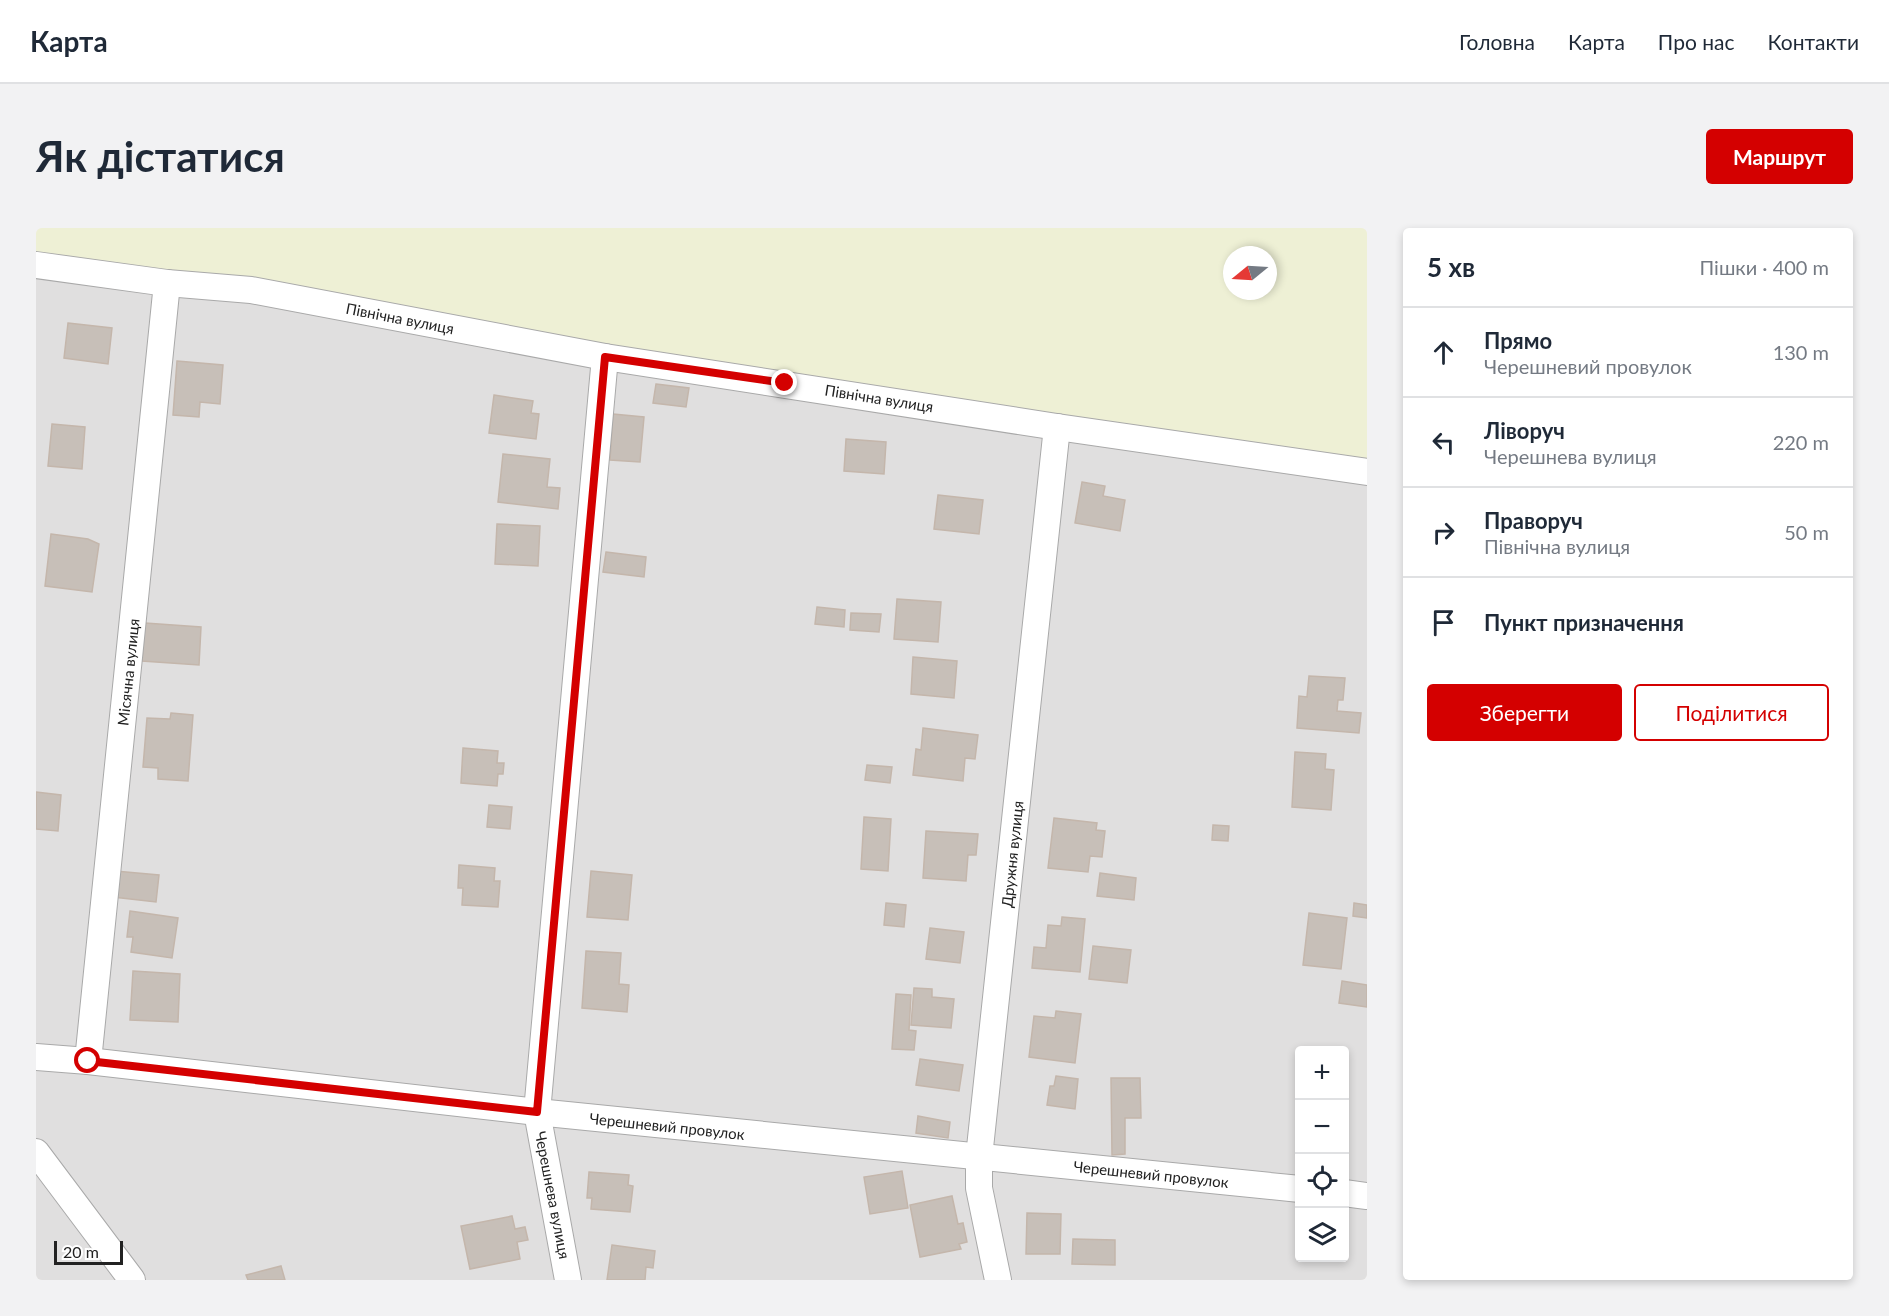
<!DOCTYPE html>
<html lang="uk">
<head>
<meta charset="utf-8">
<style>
  :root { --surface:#fff; --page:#f2f2f3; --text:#1f2937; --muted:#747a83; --line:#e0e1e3; --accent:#d40000 }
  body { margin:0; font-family:Lato,sans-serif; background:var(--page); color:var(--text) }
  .controls { position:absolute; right:18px; bottom:18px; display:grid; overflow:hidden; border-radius:6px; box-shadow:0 3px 9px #0003 }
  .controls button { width:54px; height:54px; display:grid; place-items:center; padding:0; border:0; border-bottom:2px solid var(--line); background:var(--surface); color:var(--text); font:30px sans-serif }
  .compass { position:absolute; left:1187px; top:18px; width:54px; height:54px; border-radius:50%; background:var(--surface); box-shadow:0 3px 9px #0003; rotate:252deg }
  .scale { position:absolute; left:18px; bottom:15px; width:69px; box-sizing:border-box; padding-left:6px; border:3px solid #222; border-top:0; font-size:16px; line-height:21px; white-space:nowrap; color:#222; -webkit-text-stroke:4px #fff; paint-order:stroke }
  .stop { position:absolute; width:18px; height:18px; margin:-14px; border:4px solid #d40000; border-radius:50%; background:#fff }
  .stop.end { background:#d40000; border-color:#fff; box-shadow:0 2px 6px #0008 }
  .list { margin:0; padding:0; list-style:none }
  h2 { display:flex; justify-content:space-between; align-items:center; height:78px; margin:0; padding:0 24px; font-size:26px }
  h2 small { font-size:20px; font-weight:400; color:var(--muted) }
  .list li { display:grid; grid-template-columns:39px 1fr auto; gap:18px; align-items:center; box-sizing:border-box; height:90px; padding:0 24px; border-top:2px solid var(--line) }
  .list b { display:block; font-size:22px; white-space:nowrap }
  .list p { margin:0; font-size:20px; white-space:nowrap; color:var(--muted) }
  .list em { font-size:20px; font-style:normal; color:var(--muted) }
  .actions { display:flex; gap:12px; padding:18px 24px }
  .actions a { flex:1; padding:14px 0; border:2px solid var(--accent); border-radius:6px; text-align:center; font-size:21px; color:var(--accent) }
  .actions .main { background:var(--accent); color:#fff }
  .icon { flex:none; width:33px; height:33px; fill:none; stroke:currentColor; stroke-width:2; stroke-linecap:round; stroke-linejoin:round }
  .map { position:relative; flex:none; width:1331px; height:1052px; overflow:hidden; border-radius:6px }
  header { display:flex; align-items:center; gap:36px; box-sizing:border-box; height:84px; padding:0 30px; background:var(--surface); border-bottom:2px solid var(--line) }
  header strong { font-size:28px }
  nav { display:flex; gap:33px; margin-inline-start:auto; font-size:21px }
  .intro { display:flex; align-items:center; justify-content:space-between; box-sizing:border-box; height:144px; padding:0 36px }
  h1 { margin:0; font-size:42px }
  .button { padding:15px 27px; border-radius:6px; background:var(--accent); color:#fff; font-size:21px; font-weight:700 }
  main { display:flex; gap:36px; padding:0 36px }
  aside { flex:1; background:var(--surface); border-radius:6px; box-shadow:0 3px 9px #0003 }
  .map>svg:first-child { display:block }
</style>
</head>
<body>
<header>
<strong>Карта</strong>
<nav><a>Головна</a><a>Карта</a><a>Про нас</a><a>Контакти</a></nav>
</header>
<div class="intro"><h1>Як дістатися</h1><a class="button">Маршрут</a></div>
<main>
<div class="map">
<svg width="1331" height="1052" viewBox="0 0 1331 1052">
  <rect width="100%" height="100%" fill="#f2efe9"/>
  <path fill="#e0dfdf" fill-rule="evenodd" d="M0 37 1331 244V1052H0ZM1264 822H1308V1030H1264Z"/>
  <path fill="#eef0d5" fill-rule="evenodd" d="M0 0H1331V244L0 37ZM1196 27H1232V63H1196Z"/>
  <g fill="#c7bfb8" stroke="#c4b6ab" stroke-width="1.5">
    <path d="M32 95 76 100 72 136 28 130Z"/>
    <path d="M141 133 187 137 184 176 164 174 163 189 137 187Z"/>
    <path d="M620 156 653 160 650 179 617 175Z"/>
    <path d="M458 167 497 173 495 185 503 186 500 211 453 205Z"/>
    <path d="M577 186 608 189 604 234 574 232Z"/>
    <path d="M16 196 49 199 46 241 12 238Z"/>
    <path d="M810 211 850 214 848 246 808 243Z"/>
    <path d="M467 226 514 231 511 259 524 260 522 281 462 274Z"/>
    <path d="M1046 254 1069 258 1067 268 1089 272 1084 303 1039 295Z"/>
    <path d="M902 267 947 272 943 306 898 301Z"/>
    <path d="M461 296 504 298 502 338 459 336Z"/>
    <path d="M15 306 52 311 63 316 56 364 9 358Z"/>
    <path d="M570 324 610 329 608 349 567 344Z"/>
    <path d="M861 371 905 374 902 414 858 411Z"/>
    <path d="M781 379 809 382 808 399 779 396Z"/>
    <path d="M815 385 845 386 843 404 814 402Z"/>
    <path d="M109 395 165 399 163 437 106 433Z"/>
    <path d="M877 429 921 433 918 470 875 466Z"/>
    <path d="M1273 448 1309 450 1307 472H1302L1301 483 1325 485 1323 505 1261 500 1263 468 1271 469Z"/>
    <path d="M135 485 157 487 152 553 122 551V540L107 539 111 490 134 491Z"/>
    <path d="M887 500 942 507 939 531 929 530 927 553 877 547 880 521 885 522Z"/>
    <path d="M427 520 462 523 461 535H468L467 546H462L461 558 425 555Z"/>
    <path d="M1259 524 1290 526 1289 541 1298 542 1295 582 1256 579Z"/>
    <path d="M831 537 856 539 854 555 829 552Z"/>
    <path d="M0 564 25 567 22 603 0 601Z"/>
    <path d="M453 577 476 579 474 601 451 599Z"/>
    <path d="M828 589 855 591 852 643 825 641Z"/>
    <path d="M1018 590 1061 595 1060 602 1069 603 1066 629 1054 628 1052 644 1012 640Z"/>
    <path d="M1177 597 1193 598 1192 613 1176 612Z"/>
    <path d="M890 603 942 606 940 627H932L930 653 887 650Z"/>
    <path d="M423 637 459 640 458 653H464L462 679 426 677 427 660H422Z"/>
    <path d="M79 643 123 647 120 674 77 669Z"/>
    <path d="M555 643 596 647 592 692 551 689Z"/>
    <path d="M1064 645 1100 650 1098 672 1061 668Z"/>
    <path d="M850 675 870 677 868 699 848 697Z"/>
    <path d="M1318 675 1331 677V690L1317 688Z"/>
    <path d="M94 683 142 690 136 730 95 724 97 709H91Z"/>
    <path d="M1273 685 1311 690 1305 741 1267 737Z"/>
    <path d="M1026 689 1049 691 1044 744 996 740 998 719 1010 720 1012 697 1025 698Z"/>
    <path d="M894 700 928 704 924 735 890 731Z"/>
    <path d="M1057 718 1095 722 1091 755 1053 751Z"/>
    <path d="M550 723 585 725 583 756 593 757 591 784 546 780Z"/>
    <path d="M97 743 144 746 142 794 94 792Z"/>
    <path d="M1306 753 1331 757V779L1303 775Z"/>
    <path d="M878 760 896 761V769L918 771 915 800 875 797Z"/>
    <path d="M860 766 875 767 873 802 880 803 878 822 856 821Z"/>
    <path d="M1020 783 1045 786 1039 835 993 829 998 788 1019 790Z"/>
    <path d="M884 831 927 837 923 863 880 857Z"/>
    <path d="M1020 848 1042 851 1039 881 1011 877 1014 858H1018Z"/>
    <path d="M1075 850H1104L1105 890H1089V926L1076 927Z"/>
    <path d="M882 888 914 894 912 910 880 905Z"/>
    <path d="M866 943 872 980 834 986 828 949Z"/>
    <path d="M553 944 593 947 592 957 597 958 594 984 555 981 556 970H551Z"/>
    <path d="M916 968 922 996 927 995 931 1014 923 1016 925 1021 884 1029 874 977Z"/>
    <path d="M991 985 1025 986 1024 1026H990Z"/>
    <path d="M476 988 479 1001 489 999 492 1012 481 1014 484 1031 434 1041 425 998Z"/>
    <path d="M1037 1011 1079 1012V1037L1036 1036Z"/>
    <path d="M576 1017 619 1023 617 1040 610 1039 609 1052H571Z"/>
    <path d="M245 1038 249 1052H212L210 1047Z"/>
  </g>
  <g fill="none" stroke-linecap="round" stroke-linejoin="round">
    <defs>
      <g id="street">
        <path d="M0 37 131 55 215 62 569 129 1021 199 1331 244"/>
        <path d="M0 829 52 833 501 884 1264 961"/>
        <path d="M52 833 131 55"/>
        <path d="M0 924 96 1052"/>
        <path d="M1308 965 1331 968"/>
        <path d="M532 1052 501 884 569 129"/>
        <path d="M962 1052 943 960V929L1021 199"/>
      </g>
    </defs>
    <use href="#street" stroke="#a9a9a9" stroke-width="28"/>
    <use href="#street" stroke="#fff" stroke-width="26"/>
  </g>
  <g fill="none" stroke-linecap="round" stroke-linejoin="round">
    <path stroke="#d40000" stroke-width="8" d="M52 833 501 884 569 129 749 155"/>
  </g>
  <g text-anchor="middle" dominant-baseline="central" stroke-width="6" stroke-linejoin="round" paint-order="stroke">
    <g font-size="15" fill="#222" stroke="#fff">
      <text transform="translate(364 90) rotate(11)">Північна вулиця</text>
      <text transform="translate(843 170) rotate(9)">Північна вулиця</text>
      <text transform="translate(92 444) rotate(-84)">Місячна вулиця</text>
      <text transform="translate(976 626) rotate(-84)">Дружня вулиця</text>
      <text transform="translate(631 898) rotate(6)">Черешневий провулок</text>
      <text transform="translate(1115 946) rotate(6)">Черешневий провулок</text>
      <text transform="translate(517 967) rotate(79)">Черешнева вулиця</text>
    </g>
  </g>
</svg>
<div class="controls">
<button>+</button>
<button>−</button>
<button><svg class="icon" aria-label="locate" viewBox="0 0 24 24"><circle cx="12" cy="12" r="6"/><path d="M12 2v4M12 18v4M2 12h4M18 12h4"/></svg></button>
<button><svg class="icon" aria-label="layers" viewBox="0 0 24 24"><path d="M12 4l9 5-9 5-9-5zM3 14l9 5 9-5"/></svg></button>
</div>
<svg class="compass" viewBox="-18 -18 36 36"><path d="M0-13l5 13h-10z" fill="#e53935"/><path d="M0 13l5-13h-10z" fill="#747a83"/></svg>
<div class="scale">20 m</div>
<div class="stop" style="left:52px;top:833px"></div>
<div class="stop end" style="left:749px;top:155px"></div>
</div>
<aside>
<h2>5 хв<small>Пішки · 400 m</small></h2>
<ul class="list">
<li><svg class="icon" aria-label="ahead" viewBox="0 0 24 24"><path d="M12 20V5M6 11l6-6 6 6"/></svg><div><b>Прямо</b><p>Черешневий провулок</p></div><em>130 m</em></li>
<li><svg class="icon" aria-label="left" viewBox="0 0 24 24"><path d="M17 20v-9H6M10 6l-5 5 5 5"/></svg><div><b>Ліворуч</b><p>Черешнева вулиця</p></div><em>220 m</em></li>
<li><svg class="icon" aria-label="right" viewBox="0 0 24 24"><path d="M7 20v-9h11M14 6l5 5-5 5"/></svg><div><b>Праворуч</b><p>Північна вулиця</p></div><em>50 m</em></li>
<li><svg class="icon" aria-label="arrive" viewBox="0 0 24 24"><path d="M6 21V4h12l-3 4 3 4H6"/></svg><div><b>Пункт призначення</b></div></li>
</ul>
<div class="actions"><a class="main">Зберегти</a><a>Поділитися</a></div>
</aside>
</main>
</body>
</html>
